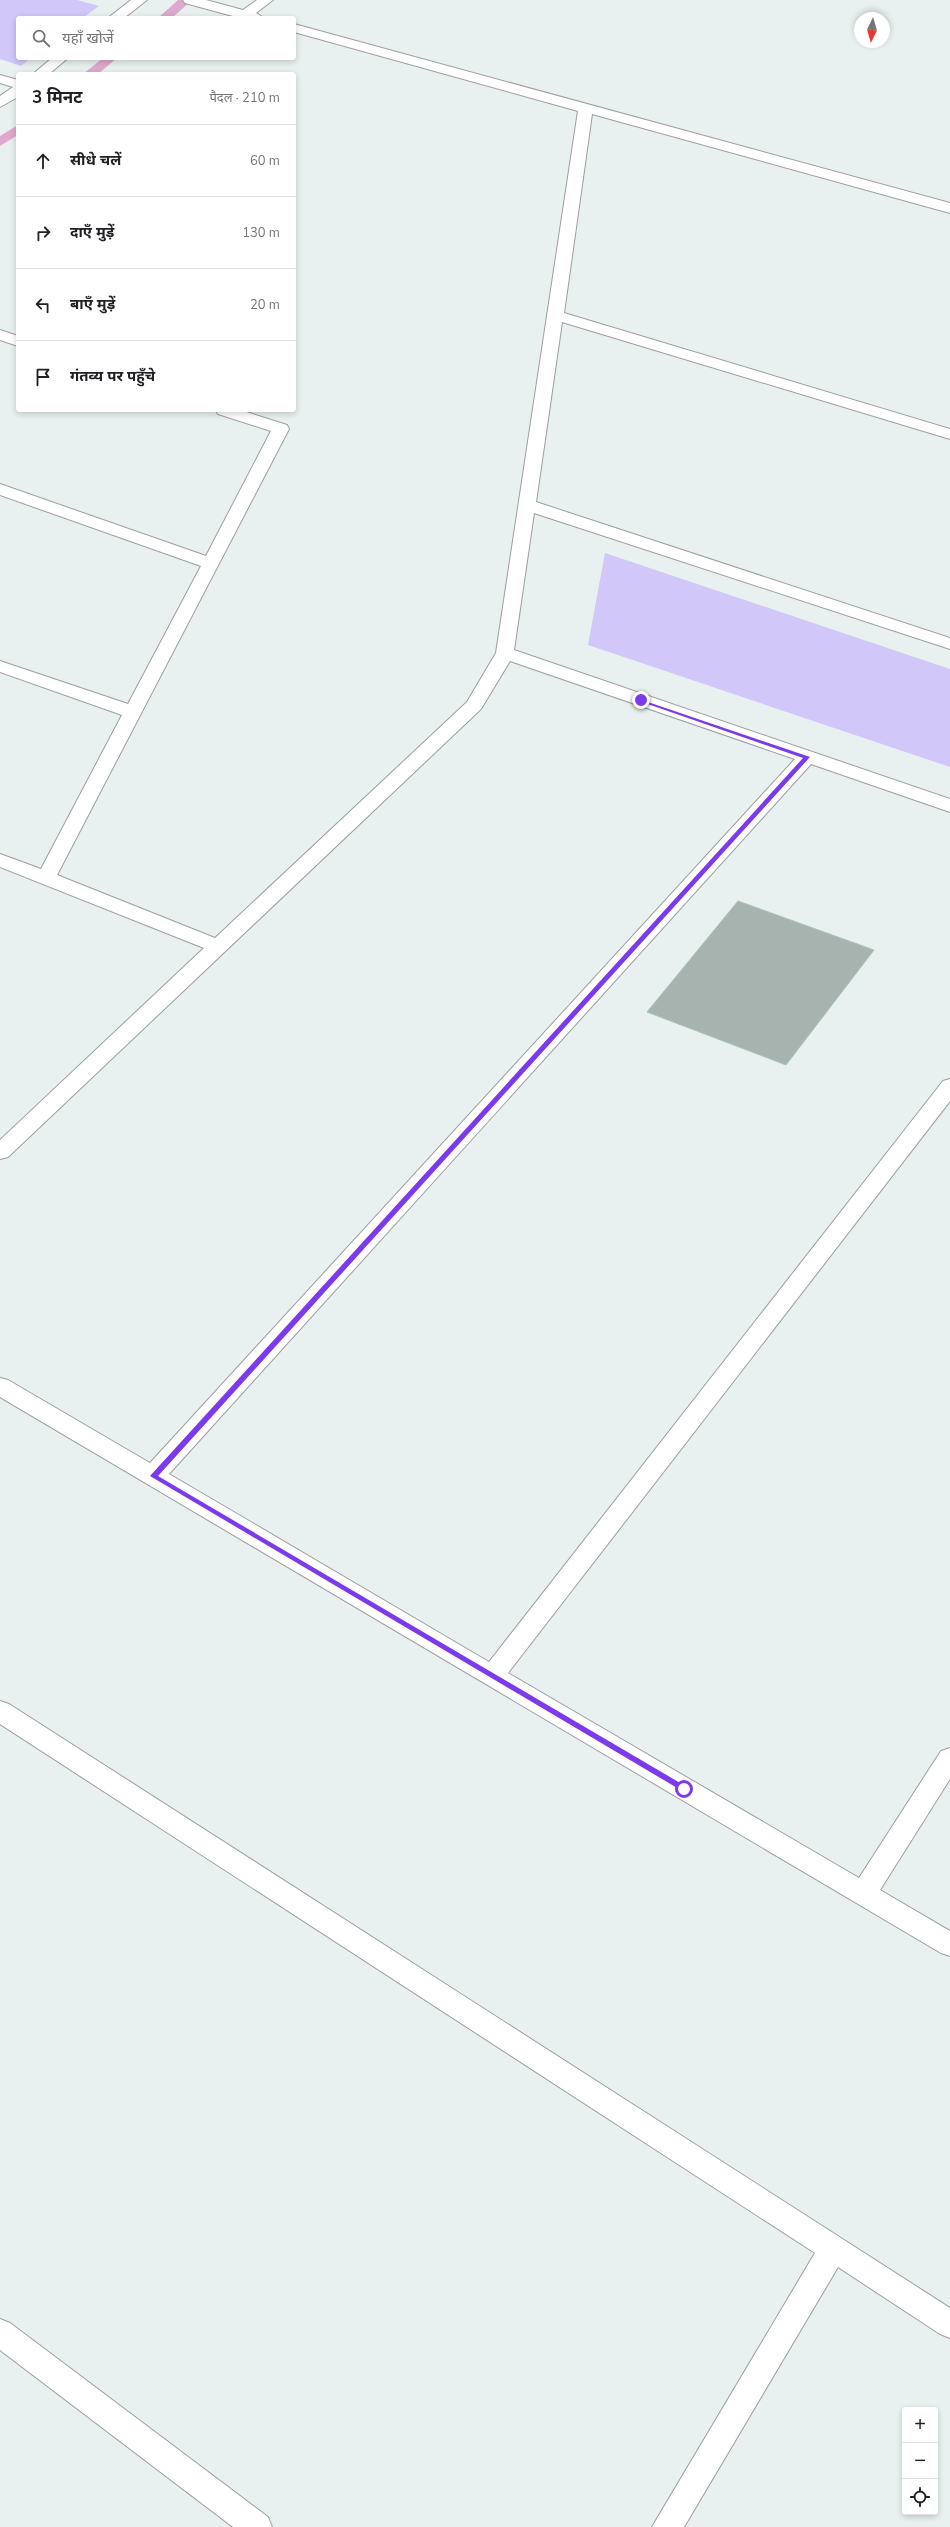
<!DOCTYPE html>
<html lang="hi">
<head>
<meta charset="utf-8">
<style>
  :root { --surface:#fff; --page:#f2f2f2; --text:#202124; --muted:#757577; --line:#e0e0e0 }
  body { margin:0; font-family:"Nunito Sans","Noto Sans Devanagari",sans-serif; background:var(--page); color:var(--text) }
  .controls { position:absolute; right:12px; bottom:12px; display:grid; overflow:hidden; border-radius:4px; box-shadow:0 2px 6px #0003 }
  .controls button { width:36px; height:36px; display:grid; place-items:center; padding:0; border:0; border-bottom:1px solid var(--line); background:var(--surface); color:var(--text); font:20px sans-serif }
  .compass { position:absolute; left:854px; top:12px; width:36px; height:36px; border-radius:50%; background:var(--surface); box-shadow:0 2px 6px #0003; rotate:185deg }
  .stop { position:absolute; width:12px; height:12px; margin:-9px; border:3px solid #7c3aed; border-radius:50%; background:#fff }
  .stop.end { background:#7c3aed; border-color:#fff; box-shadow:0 1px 4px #0008 }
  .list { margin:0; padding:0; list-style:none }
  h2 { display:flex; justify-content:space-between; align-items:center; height:52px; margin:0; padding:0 16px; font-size:17px }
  h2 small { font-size:13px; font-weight:400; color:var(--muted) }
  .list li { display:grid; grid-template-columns:26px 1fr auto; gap:12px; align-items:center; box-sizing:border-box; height:72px; padding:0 16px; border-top:1px solid var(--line) }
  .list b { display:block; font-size:15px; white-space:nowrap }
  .list em { font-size:13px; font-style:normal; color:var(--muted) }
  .icon { flex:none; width:22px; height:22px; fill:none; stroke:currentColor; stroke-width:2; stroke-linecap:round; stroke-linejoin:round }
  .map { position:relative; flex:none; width:950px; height:2527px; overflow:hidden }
  .search { position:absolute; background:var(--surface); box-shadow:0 2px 6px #0003; left:16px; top:16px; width:280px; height:44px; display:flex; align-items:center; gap:10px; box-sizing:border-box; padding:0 14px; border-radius:4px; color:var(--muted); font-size:15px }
  .panel { position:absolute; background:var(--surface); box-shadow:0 2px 6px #0003; left:16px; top:72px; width:280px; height:340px; border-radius:4px }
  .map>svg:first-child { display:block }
</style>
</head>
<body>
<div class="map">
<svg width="950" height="2527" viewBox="0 0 950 2527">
  <rect width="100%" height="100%" fill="#e8f1ef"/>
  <g fill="#d1c7f9">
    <path d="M0 0H77L99 6 83 18H18V58H31L21 66 0 59Z"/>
    <path d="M605 553 950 669V767L588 645Z"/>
  </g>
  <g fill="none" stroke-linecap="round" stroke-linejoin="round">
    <g fill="#dea9cc" fill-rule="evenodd">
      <path d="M178 0H192L172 18H158Z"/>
      <path d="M103 58H117L98 74H83Z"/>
      <path d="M18 125V135L0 146V136Z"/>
    </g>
  </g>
  <path fill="#a7b3ae" stroke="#aac3b8" d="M738 901 874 950 786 1065 647 1012Z"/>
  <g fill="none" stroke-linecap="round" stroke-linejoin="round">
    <defs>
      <g id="minor">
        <path d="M131 0H147L124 18H108Z"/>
        <path d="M183 0H206L243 10 257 0H273L256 13 264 18H240L185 3Z"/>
        <path d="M294 24 950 203V213L592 114 564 313 950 429V439L562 322 536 502 950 638V649L534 513 514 650 950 799V812L811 764 169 1474 489 1662 943 1081 950 1079V1101L508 1673 859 1878 941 1751 950 1748V1779L880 1890 950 1931V1956L941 1953 0 1397V1378L8 1380 150 1463 795 759 510 661 481 709 8 1157 0 1159V1140L204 948 0 867V854L41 869 122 715 0 672V661L128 704 201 566 0 495V484L206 556 271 431 218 414 216 410H240L287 425 289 429 57 875 215 938 467 702 496 653 578 111 294 32Z"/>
        <path d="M52 58H68L49 74H33Z"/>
        <path d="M0 75 18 80V97L0 107V96L13 87 0 83Z"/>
        <path d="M0 330 18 336V346L0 340Z"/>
        <path d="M0 1701 9 1704 950 2308V2338L940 2334 838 2267 684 2527H652L815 2253 0 1724Z"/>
        <path d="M0 2319 10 2323 268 2517 272 2527H233L0 2350Z"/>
      </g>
    </defs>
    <use href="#minor" stroke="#9e9e9e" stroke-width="2"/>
    <use href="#minor" fill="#fff" fill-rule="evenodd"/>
  </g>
  <path fill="#7c3aed" d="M639 699 810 757 158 1476 687 1787 688 1789 684 1792 150 1476 803 758 639 701Z"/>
</svg>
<div class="controls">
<button>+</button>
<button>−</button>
<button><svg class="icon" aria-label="locate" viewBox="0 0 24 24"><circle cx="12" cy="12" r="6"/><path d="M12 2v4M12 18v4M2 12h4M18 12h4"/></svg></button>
</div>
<svg class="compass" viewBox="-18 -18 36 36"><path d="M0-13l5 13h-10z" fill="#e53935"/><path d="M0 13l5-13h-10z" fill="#757577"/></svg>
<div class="stop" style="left:684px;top:1789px"></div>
<div class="stop end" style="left:641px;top:700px"></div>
<div class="search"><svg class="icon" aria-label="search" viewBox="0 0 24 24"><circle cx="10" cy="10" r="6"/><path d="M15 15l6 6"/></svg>यहाँ खोजें</div>
<section class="panel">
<h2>3 मिनट<small>पैदल · 210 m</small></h2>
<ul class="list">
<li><svg class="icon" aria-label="ahead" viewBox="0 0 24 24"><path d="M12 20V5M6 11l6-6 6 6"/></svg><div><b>सीधे चलें</b></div><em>60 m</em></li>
<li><svg class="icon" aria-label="right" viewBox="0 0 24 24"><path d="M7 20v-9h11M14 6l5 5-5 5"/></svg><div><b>दाएँ मुड़ें</b></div><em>130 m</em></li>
<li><svg class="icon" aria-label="left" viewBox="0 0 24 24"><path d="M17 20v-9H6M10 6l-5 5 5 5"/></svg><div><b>बाएँ मुड़ें</b></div><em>20 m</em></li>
<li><svg class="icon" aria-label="arrive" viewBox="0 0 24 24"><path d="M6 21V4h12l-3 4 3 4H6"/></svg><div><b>गंतव्य पर पहुँचे</b></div></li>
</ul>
</section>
</div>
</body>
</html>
